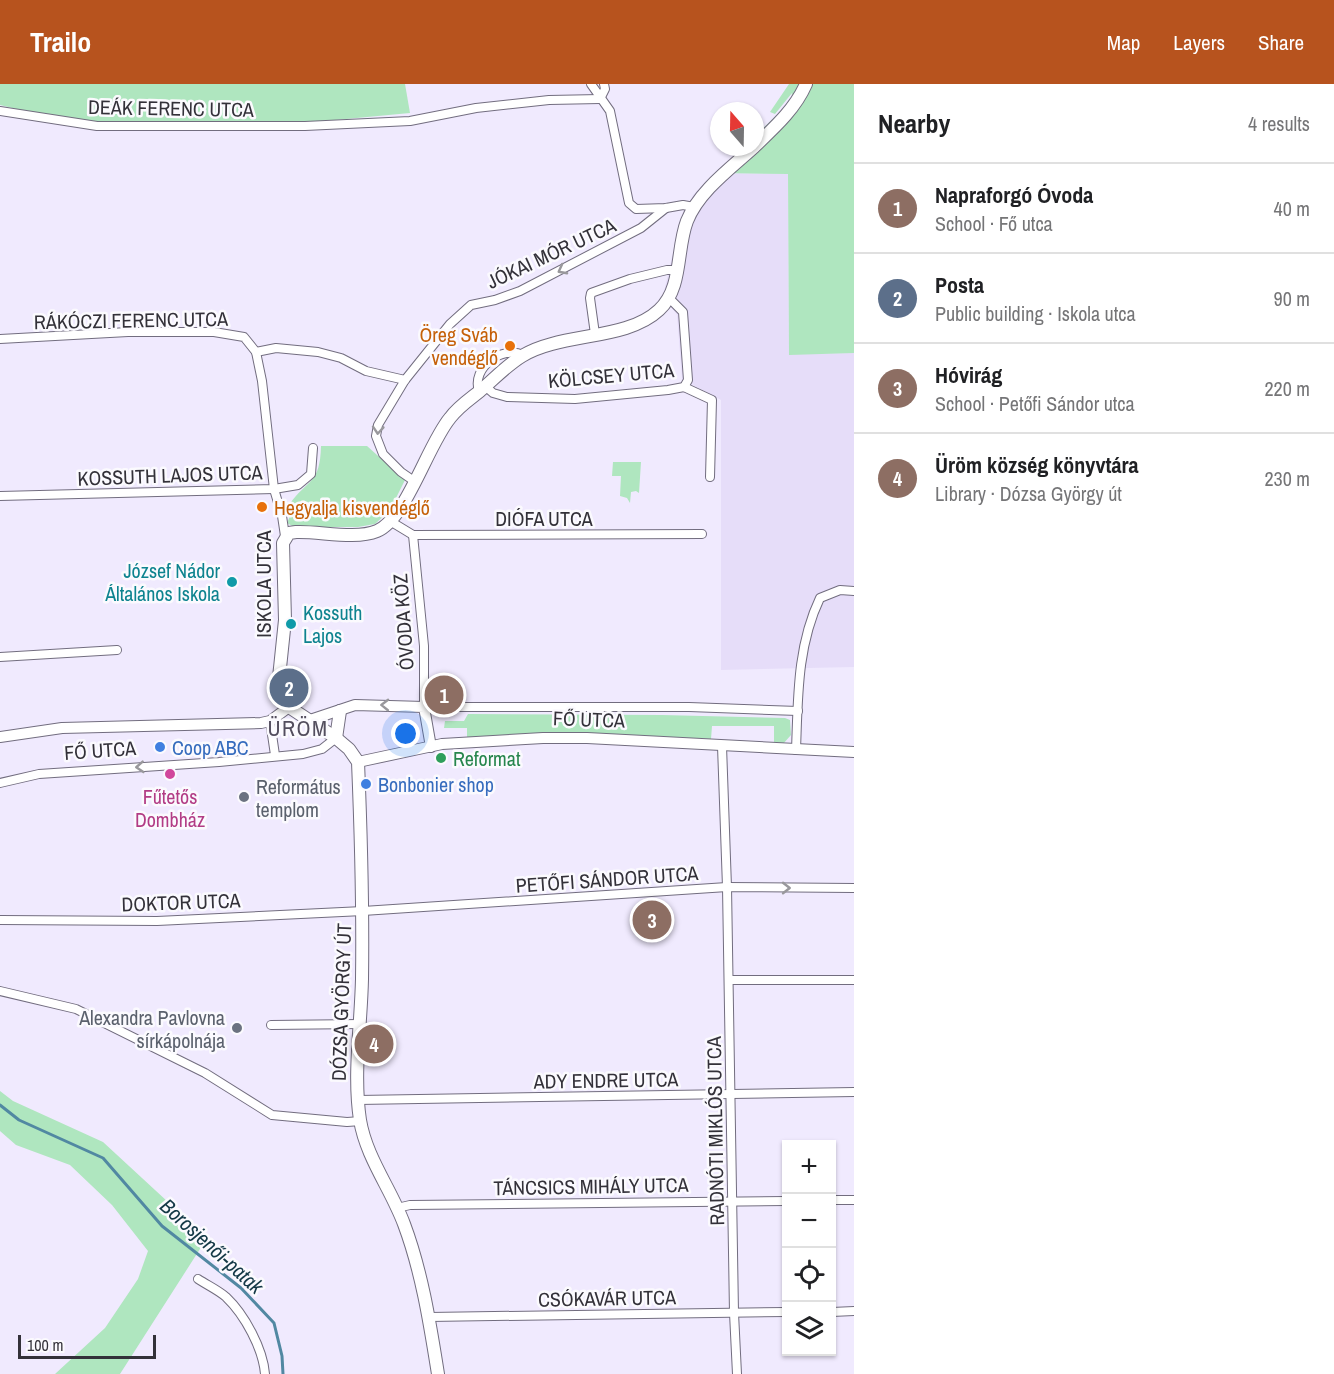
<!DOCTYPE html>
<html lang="en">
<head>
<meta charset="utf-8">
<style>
  :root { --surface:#fff; --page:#f2f2f2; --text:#202124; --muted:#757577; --line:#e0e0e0; --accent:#b7531e }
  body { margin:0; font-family:"Archivo Narrow",sans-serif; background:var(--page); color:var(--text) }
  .controls { position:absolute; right:18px; bottom:18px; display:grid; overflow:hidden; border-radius:0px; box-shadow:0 2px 4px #0004 }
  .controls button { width:54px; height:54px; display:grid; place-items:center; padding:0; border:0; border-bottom:2px solid var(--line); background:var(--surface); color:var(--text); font:30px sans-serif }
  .compass { position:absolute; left:710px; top:18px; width:54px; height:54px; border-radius:50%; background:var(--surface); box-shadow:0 2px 4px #0004; rotate:340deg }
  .scale { position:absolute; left:18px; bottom:15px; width:138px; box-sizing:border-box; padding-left:6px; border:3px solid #333139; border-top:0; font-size:16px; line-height:21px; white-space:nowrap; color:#333139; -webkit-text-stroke:4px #fbfafe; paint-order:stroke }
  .you { position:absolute; left:406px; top:650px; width:21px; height:21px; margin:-15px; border:4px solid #fff; border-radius:50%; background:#1a73e8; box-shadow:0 0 0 9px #1a73e833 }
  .badge { display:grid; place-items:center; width:39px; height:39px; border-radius:50%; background:var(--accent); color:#fff; font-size:20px; font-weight:700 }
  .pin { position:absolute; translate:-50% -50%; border:3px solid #fff; box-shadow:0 2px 6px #0006 }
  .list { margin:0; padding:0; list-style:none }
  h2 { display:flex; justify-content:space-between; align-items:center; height:78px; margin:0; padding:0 24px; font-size:26px }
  h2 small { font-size:20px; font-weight:400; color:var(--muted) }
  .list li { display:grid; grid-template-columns:39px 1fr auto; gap:18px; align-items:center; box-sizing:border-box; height:90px; padding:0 24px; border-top:2px solid var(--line) }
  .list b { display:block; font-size:22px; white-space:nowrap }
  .list p { margin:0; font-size:20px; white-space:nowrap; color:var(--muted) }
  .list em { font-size:20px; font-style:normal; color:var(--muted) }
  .icon { flex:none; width:33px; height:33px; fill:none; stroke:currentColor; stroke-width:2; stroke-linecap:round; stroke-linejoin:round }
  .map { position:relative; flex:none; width:854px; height:1290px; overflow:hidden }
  header { display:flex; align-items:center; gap:36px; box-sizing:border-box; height:84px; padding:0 30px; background:var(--accent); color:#fff }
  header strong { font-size:28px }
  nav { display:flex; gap:33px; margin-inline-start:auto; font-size:21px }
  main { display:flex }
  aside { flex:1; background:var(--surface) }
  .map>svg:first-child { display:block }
</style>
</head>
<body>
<header>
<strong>Trailo</strong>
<nav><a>Map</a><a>Layers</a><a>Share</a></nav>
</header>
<main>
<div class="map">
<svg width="854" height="1290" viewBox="0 0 854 1290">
  <rect width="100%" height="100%" fill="#f0eafe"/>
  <path fill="#e6ddf9" d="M717 89 788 90 789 270 854 269V583L721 586V316L682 295 677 231 663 212 678 147 693 111Z"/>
  <g fill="#afe6bf">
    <path d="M0 0H405L410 29 271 42 66 37 0 21Z"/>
    <path d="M789 0H854V269L789 271 788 90 717 89 743 63H755V52L791 17 792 9 775 30 770 28Z"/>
    <path d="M321 362H367L405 396 390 426 375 440 358 443H294L287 439 290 432 289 421C308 394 320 401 321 362Z"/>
    <path d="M613 378H641L639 409 636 407 631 408 630 419 627 414 620 412 621 392H612Z"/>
    <path d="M468 630 662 631 785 634 790 636 791 651 783 660 774 661V642H712L711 655 568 648 467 654V644H444L445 637H464Z"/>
    <path d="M0 1007 13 1017 103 1058 207 1154 120 1290H55L105 1244 138 1195 148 1167 112 1121 70 1081 16 1061 0 1047Z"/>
  </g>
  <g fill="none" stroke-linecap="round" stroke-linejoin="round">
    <path stroke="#5188a2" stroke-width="3" d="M0 1021 19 1036 103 1074 162 1142 241 1204 274 1239 282 1272 283 1290"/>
    <defs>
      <g id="minor">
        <path d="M591 0 610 27 629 119 636 125 666 124 683 121 694 123"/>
        <path d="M600 15 605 5 604 0"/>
        <path d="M0 27 97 42H305L410 37 476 24 549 16 600 15"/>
        <path d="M595 250 590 214 591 209 630 195 667 186H676"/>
        <path d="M0 255 128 248H214L244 253 256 268 262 297 274 405 282 432 285 452"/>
        <path d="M256 268 276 264 318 268 341 274 366 287 405 296"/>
        <path d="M485 302 493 309 507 313 575 315 668 306 684 303 688 296 683 228 669 214"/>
        <path d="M684 303 712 316 710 393"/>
        <path d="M479 307C471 284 502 261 523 271"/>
        <path d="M414 397 401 388 383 370 376 352 378 341 405 296 450 240 471 221 495 216 520 207 641 144 666 124"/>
        <path d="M0 412 274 405 298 401 311 390 313 364"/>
        <path d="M390 437 413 451 702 450"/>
        <path d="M413 451 424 562V623H689L798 627"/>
        <path d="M0 573 117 566"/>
        <path d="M270 637 275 671"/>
        <path d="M722 662 727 803 734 1229 737 1290"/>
        <path d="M796 666C798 614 797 562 820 514L840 506 854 507"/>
        <path d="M0 699 39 690 219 678 303 670 322 665 336 654"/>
        <path d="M0 836 157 837 363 827 727 803 854 804"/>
        <path d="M729 896H854"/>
        <path d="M0 907 76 925 205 989 272 1031 347 1038 361 1037"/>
        <path d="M271 941 361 940"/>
        <path d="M358 1016 854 1008"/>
        <path d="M832 1116H854"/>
        <path d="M397 1124 410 1121 786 1117"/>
        <path d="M198 1195C207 1201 218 1206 226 1213 245 1231 263 1265 265 1290"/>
        <path d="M832 1228 854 1227"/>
        <path d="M429 1233 786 1228"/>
      </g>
      <g id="tertiary">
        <path d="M310 636 355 621 424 623 431 663"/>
        <path d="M0 653 62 644 261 639 270 637 289 623"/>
        <path d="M358 678 442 660 543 654H587L854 668"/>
      </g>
      <g id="secondary">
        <path d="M755 62C775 43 795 25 806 0"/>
        <path d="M336 654 340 627"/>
        <path d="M438 1290C430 1240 422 1188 404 1140 391 1105 366 1073 360 1036 353 990 361 942 362 895 363 823 361 750 358 678L349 665 336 654 289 623 280 613 278 603 285 536 283 459 289 449 296 448C320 447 355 456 377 447 406 435 428 360 450 334 458 323 470 315 480 307 494 295 507 281 522 272 561 248 626 257 659 226 683 204 676 165 687 137 699 107 731 84 754 63"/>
      </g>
    </defs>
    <use href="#minor" stroke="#726d7f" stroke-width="10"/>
    <use href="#tertiary" stroke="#726d7f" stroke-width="12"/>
    <use href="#secondary" stroke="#726d7f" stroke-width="14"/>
    <use href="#minor" stroke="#fff" stroke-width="8"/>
    <use href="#tertiary" stroke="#fff" stroke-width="10"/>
    <use href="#secondary" stroke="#fff" stroke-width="12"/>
  </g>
  <defs><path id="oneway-chevron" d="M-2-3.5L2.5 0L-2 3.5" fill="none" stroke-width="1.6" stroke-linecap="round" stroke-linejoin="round" transform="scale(1.5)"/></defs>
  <g stroke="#99989c">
    <use href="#oneway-chevron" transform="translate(562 186) rotate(152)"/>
    <use href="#oneway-chevron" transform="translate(378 346) rotate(94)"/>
    <use href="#oneway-chevron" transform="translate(385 621) rotate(-179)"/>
    <use href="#oneway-chevron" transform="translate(140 683) rotate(176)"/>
    <use href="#oneway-chevron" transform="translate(786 804)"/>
  </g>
  <g fill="#e8710a" stroke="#fbfafe" stroke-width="2">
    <circle cx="510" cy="262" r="6"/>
    <circle cx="262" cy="423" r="6"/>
  </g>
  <g fill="#0f9aa8" stroke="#fbfafe" stroke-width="2">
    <circle cx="232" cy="498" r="6"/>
    <circle cx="291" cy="540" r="6"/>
  </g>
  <g fill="#3f7fe0" stroke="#fbfafe" stroke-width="2">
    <circle cx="160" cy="663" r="6"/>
    <circle cx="366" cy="700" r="6"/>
  </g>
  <circle fill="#2e9e5b" stroke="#fbfafe" stroke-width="2" cx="441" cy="674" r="6"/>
  <circle fill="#d1479c" stroke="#fbfafe" stroke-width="2" cx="170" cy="690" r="6"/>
  <g fill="#6b7280" stroke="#fbfafe" stroke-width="2">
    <circle cx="244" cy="713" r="6"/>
    <circle cx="237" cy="944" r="6"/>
  </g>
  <g text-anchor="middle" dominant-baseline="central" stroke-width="5" stroke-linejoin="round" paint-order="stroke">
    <g font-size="20" fill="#333139" stroke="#fbfafe">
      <text transform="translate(171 24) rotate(1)">DEÁK FERENC UTCA</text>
      <text transform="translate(551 169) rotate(-25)">JÓKAI MÓR UTCA</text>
      <text transform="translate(131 236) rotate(-1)">RÁKÓCZI FERENC UTCA</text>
      <text transform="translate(611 291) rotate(-5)">KÖLCSEY UTCA</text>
      <text transform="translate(170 391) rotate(-2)">KOSSUTH LAJOS UTCA</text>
      <text x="544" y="434">DIÓFA UTCA</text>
      <text transform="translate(263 500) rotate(-90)">ISKOLA UTCA</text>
      <text transform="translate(403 538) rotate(-94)">ÓVODA KÖZ</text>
      <text transform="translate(589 635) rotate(2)">FŐ UTCA</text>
      <text transform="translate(100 666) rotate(-4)">FŐ UTCA</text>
      <text transform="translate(607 795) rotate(-4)">PETŐFI SÁNDOR UTCA</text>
      <text transform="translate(181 818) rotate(-2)">DOKTOR UTCA</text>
      <text transform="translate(341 918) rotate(-88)">DÓZSA GYÖRGY ÚT</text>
      <text transform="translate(606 996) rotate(-1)">ADY ENDRE UTCA</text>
      <text transform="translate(715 1047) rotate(-91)">RADNÓTI MIKLÓS UTCA</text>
      <text transform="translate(591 1102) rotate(-1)">TÁNCSICS MIHÁLY UTCA</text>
      <text transform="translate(607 1214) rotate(-1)">CSÓKAVÁR UTCA</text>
    </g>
    <g font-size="20" fill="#c56008" stroke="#fbfafe" text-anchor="end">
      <text x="498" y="250">Öreg Sváb<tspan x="498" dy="23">vendéglő</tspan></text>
      <text x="274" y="423" text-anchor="start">Hegyalja kisvendéglő</text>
    </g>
    <g font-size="20" fill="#0d838f" stroke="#fbfafe" text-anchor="end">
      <text x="220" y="486">József Nádor<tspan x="220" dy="23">Általános Iskola</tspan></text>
      <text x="303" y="528" text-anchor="start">Kossuth<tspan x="303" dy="23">Lajos</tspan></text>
    </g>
    <g font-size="20" fill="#366cbe" stroke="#fbfafe" text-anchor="start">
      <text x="172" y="663">Coop ABC</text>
      <text x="378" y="700">Bonbonier shop</text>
    </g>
    <g font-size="20" fill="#27864d" stroke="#fbfafe" text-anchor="start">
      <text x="453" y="674">Reformat</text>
    </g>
    <g font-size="20" fill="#5b616d" stroke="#fbfafe" text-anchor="start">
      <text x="256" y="702">Református<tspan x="256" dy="23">templom</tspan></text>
      <text x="225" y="933" text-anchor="end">Alexandra Pavlovna<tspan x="225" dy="23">sírkápolnája</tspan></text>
    </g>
    <g font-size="20" fill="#b23c85" stroke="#fbfafe">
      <text x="170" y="712">Fűtetős<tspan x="170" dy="23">Dombház</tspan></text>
    </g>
    <g font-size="21" font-style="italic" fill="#143947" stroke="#fbfafe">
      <text transform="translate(212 1162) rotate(42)">Borosjenői-patak</text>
    </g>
    <g font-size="22" letter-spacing="1.5" fill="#534e5e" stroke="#fbfafe">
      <text x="298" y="644">ÜRÖM</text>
    </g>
  </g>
</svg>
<div class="controls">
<button>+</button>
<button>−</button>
<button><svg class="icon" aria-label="locate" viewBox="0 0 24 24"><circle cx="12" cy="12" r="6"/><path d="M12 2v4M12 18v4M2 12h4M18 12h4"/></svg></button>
<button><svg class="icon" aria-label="layers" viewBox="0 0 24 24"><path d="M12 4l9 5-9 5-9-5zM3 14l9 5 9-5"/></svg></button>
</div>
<svg class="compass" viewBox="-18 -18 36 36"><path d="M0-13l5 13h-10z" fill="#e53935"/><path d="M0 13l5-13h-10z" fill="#757577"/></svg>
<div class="scale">100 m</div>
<div class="you"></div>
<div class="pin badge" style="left:444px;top:611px;background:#8d6e63">1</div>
<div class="pin badge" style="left:289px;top:604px;background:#5c6f8a">2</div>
<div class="pin badge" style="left:652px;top:836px;background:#8d6e63">3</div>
<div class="pin badge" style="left:374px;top:960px;background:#8d6e63">4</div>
</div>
<aside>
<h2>Nearby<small>4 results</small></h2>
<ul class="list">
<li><span class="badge" style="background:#8d6e63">1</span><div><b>Napraforgó Óvoda</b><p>School · Fő utca</p></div><em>40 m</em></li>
<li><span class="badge" style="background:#5c6f8a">2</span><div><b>Posta</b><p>Public building · Iskola utca</p></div><em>90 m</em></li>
<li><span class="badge" style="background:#8d6e63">3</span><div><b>Hóvirág</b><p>School · Petőfi Sándor utca</p></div><em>220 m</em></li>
<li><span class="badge" style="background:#8d6e63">4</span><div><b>Üröm község könyvtára</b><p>Library · Dózsa György út</p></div><em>230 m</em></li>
</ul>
</aside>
</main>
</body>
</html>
